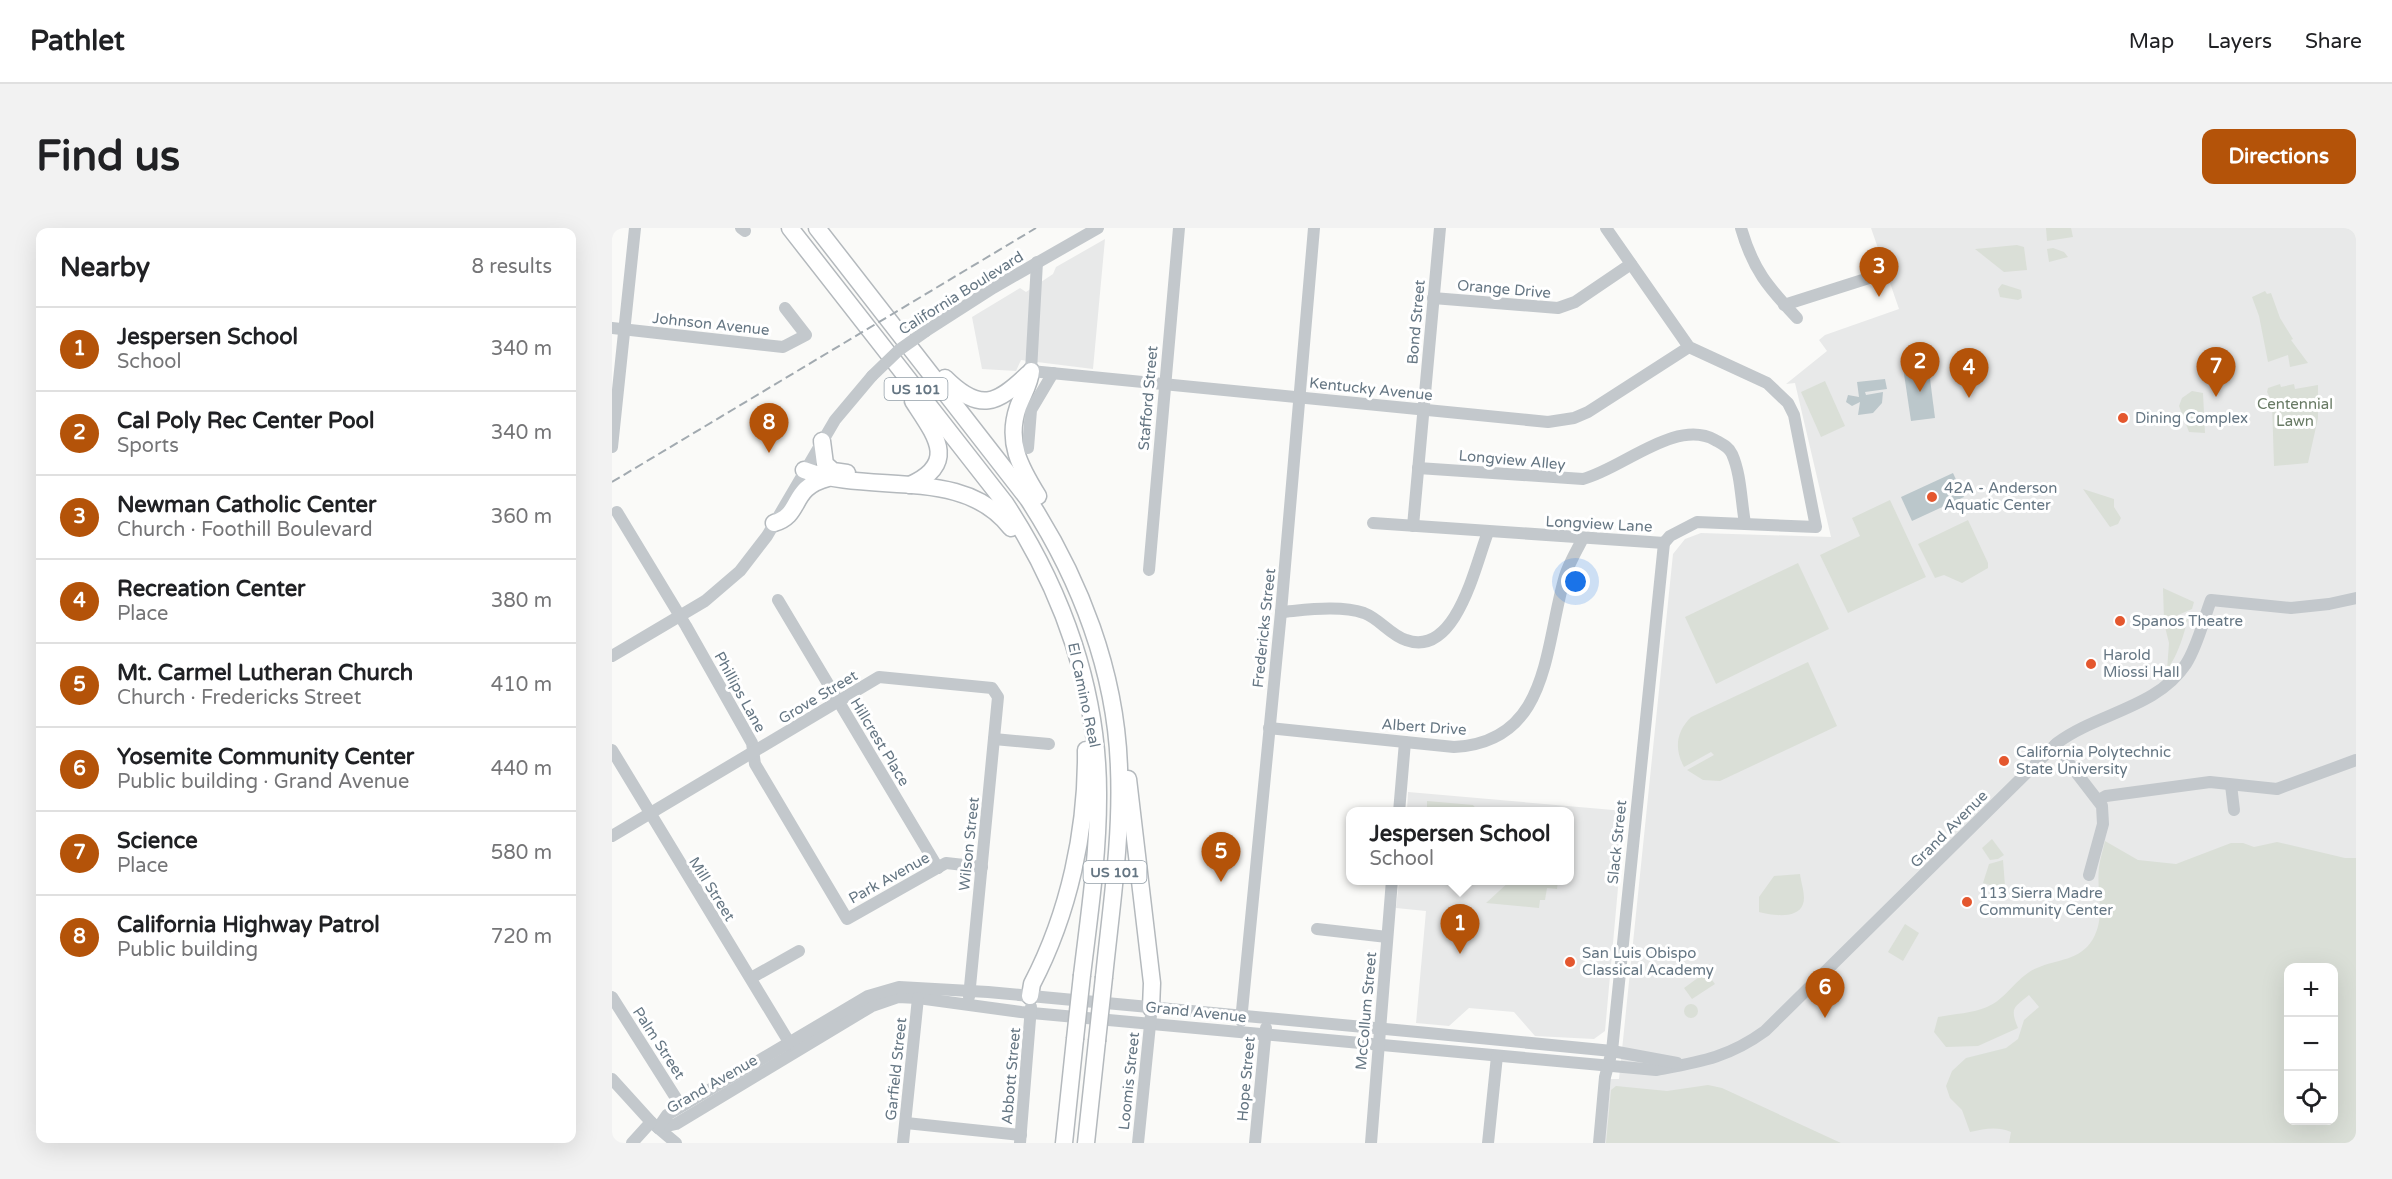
<!DOCTYPE html>
<html lang="en">
<head>
<meta charset="utf-8">
<style>
  :root { --surface:#fff; --page:#f2f2f2; --text:#202124; --muted:#757577; --line:#e0e0e0; --accent:#b45309 }
  body { margin:0; font-family:"Varela Round",sans-serif; background:var(--page); color:var(--text) }
  .controls { position:absolute; right:18px; bottom:18px; display:grid; overflow:hidden; border-radius:12px; box-shadow:0 6px 24px #0002 }
  .controls button { width:54px; height:54px; display:grid; place-items:center; padding:0; border:0; border-bottom:2px solid var(--line); background:var(--surface); color:var(--text); font:30px sans-serif }
  .you { position:absolute; left:964px; top:354px; width:21px; height:21px; margin:-15px; border:4px solid #fff; border-radius:50%; background:#1a73e8; box-shadow:0 0 0 9px #1a73e833 }
  .badge { display:grid; place-items:center; width:39px; height:39px; border-radius:50%; background:var(--accent); color:#fff; font-size:20px; font-weight:700 }
  .pin { position:absolute; translate:-50% -50px; filter:drop-shadow(0 2px 3px #0008) }
  .pin::after { content:''; position:absolute; top:32px; width:21px; height:18px; background:inherit; clip-path:polygon(0 0,100% 0,50% 100%) }
  .popup { position:absolute; left:734px; top:579px; width:228px; height:78px; box-sizing:border-box; display:grid; place-content:center; border-radius:12px; background:var(--surface); filter:drop-shadow(0 2px 4px #0005); font-size:20px; white-space:nowrap; color:var(--muted) }
  .popup b { font-size:22px; color:var(--text) }
  .popup::after { content:''; position:absolute; left:50%; top:100%; margin-left:-12px; border:12px solid transparent; border-top-color:var(--surface) }
  .list { margin:0; padding:0; list-style:none }
  h2 { display:flex; justify-content:space-between; align-items:center; height:78px; margin:0; padding:0 24px; font-size:26px }
  h2 small { font-size:20px; font-weight:400; color:var(--muted) }
  .list li { display:grid; grid-template-columns:39px 1fr auto; gap:18px; align-items:center; box-sizing:border-box; height:84px; padding:0 24px; border-top:2px solid var(--line) }
  .list b { display:block; font-size:22px; white-space:nowrap }
  .list p { margin:0; font-size:20px; white-space:nowrap; color:var(--muted) }
  .list em { font-size:20px; font-style:normal; color:var(--muted) }
  .icon { flex:none; width:33px; height:33px; fill:none; stroke:currentColor; stroke-width:2; stroke-linecap:round; stroke-linejoin:round }
  .map { position:relative; flex:none; width:1744px; height:915px; overflow:hidden; border-radius:12px }
  header { display:flex; align-items:center; gap:36px; box-sizing:border-box; height:84px; padding:0 30px; background:var(--surface); border-bottom:2px solid var(--line) }
  header strong { font-size:28px }
  nav { display:flex; gap:33px; margin-inline-start:auto; font-size:21px }
  .intro { display:flex; align-items:center; justify-content:space-between; box-sizing:border-box; height:144px; padding:0 36px }
  h1 { margin:0; font-size:42px }
  .button { padding:15px 27px; border-radius:12px; background:var(--accent); color:#fff; font-size:21px; font-weight:700 }
  main { display:flex; gap:36px; padding:0 36px }
  aside { flex:1; background:var(--surface); border-radius:12px; box-shadow:0 6px 24px #0002 }
  .map>svg:first-child { display:block }
</style>
</head>
<body>
<header>
<strong>Pathlet</strong>
<nav><a>Map</a><a>Layers</a><a>Share</a></nav>
</header>
<div class="intro"><h1>Find us</h1><a class="button">Directions</a></div>
<main>
<aside>
<h2>Nearby<small>8 results</small></h2>
<ul class="list">
<li><span class="badge">1</span><div><b>Jespersen School</b><p>School</p></div><em>340 m</em></li>
<li><span class="badge">2</span><div><b>Cal Poly Rec Center Pool</b><p>Sports</p></div><em>340 m</em></li>
<li><span class="badge">3</span><div><b>Newman Catholic Center</b><p>Church · Foothill Boulevard</p></div><em>360 m</em></li>
<li><span class="badge">4</span><div><b>Recreation Center</b><p>Place</p></div><em>380 m</em></li>
<li><span class="badge">5</span><div><b>Mt. Carmel Lutheran Church</b><p>Church · Fredericks Street</p></div><em>410 m</em></li>
<li><span class="badge">6</span><div><b>Yosemite Community Center</b><p>Public building · Grand Avenue</p></div><em>440 m</em></li>
<li><span class="badge">7</span><div><b>Science</b><p>Place</p></div><em>580 m</em></li>
<li><span class="badge">8</span><div><b>California Highway Patrol</b><p>Public building</p></div><em>720 m</em></li>
</ul>
</aside>
<div class="map">
<svg width="1744" height="915" viewBox="0 0 1744 915">
  <rect width="100%" height="100%" fill="#fafaf8"/>
  <g fill="#e8e9e9" fill-rule="evenodd">
    <path d="M1259 0H1744V915H992L999 851H1007L1061 326 1073 311 1089 305 1219 309 1183 155 1174 156 1215 123 1207 112 1213 107 1287 81ZM1676 740H1722V892H1676Z"/>
    <path d="M493 11 481 141 409 132 404 143 370 141 360 89 408 60 414 64 441 46 444 39Z"/>
    <path d="M796 564 1013 583 993 803 982 811 923 808 902 784 857 780 837 798 804 795 814 683 784 680 787 653 958 652V584L795 583Z"/>
  </g>
  <g fill="#dadfd7" fill-rule="evenodd">
    <path d="M1434 0H1459L1461 9 1435 13Z"/>
    <path d="M1405 17 1412 19 1415 42 1392 44 1363 21Z"/>
    <path d="M1441 20 1452 24 1456 29 1437 34 1435 21Z"/>
    <path d="M1390 56 1409 62 1410 70 1406 72 1388 69 1386 61Z"/>
    <path d="M1653 63 1655 66 1659 65 1668 90 1681 111 1679 112 1696 135 1678 139 1676 127 1656 134 1647 88 1640 69Z"/>
    <path d="M1213 153 1233 198 1209 209 1189 164Z"/>
    <path d="M1668 156 1669 159 1682 156 1683 161 1706 157V190L1696 235 1662 238 1660 174 1655 164 1656 160Z"/>
    <path d="M1580 163 1591 165 1593 205 1577 204 1567 178 1570 170Z"/>
    <path d="M1471 261 1502 271V279L1509 290 1506 296 1498 299Z"/>
    <path d="M1278 272 1314 349 1236 385 1208 327 1248 308 1240 290Z"/>
    <path d="M1356 292 1376 335V340L1350 355 1332 347 1323 350 1306 316Z"/>
    <path d="M1186 335 1217 401 1104 456 1073 389Z"/>
    <path d="M1551 360 1582 374 1580 381 1552 393Z"/>
    <path d="M1577 388C1571 408 1567 425 1555 442L1557 415 1553 399Z"/>
    <path d="M1196 434 1225 498 1108 553 1091 552 1075 542 1102 527 1099 524 1072 539 1071 537C1062 519 1065 503 1079 489Z"/>
    <path d="M815 573 861 577 866 583H815Z"/>
    <path d="M1380 611 1392 627 1386 631 1378 632 1370 620Z"/>
    <path d="M1493 613 1526 632 1564 636 1619 615H1631L1642 619 1665 614 1733 630H1744V915H1397L1399 904C1384 898 1373 901 1358 904L1350 882 1338 870 1334 858 1340 843 1354 830 1394 820 1406 811 1412 792 1427 779 1417 767C1401 780 1398 780 1406 800L1366 818 1334 819 1322 804 1326 789C1342 786 1361 785 1375 779 1395 771 1405 748 1425 740 1445 731 1468 733 1481 711 1494 688 1484 664 1487 639 1488 631 1491 622 1493 613ZM1676 740H1722V892H1676Z"/>
    <path d="M1391 632 1393 658 1385 659 1371 655 1377 636Z"/>
    <path d="M1188 646C1189 655 1194 668 1191 676 1186 692 1158 687 1147 684V669L1162 648Z"/>
    <path d="M899 652H946V653L945 661 935 660 933 672H928L927 680 874 675Z"/>
    <path d="M1293 696 1307 705 1291 733 1276 724Z"/>
    <path d="M1094 744 1103 756 1080 771 1072 760Z"/>
    <circle cx="1079" cy="783" r="7"/>
    <path d="M1096 857 1110 860 1229 915H994L999 862 1004 858 1055 863Z"/>
  </g>
  <g fill="#bbc7cb">
    <path d="M1316 135 1323 190 1299 193 1291 139Z"/>
    <path d="M1273 151 1275 161 1253 164 1254 167 1271 164 1270 175 1261 185 1246 187 1248 174 1240 178 1234 174 1236 167 1247 169 1245 154Z"/>
    <path d="M1341 245 1352 269 1300 293 1289 269Z"/>
  </g>
  <g fill="none" stroke-linecap="round" stroke-linejoin="round">
    <defs>
      <g id="highway">
        <path d="M178 0 393 275C451 363 487 464 486 570 486 629 477 689 470 747"/>
        <path d="M205 0 416 271C468 351 504 444 507 540 510 610 499 680 492 749"/>
        <path d="M419 143C418 156 411 166 406 179 394 214 408 239 426 268"/>
        <path d="M333 150C368 185 385 176 416 146"/>
        <path d="M210 213 213 236 221 243 235 245"/>
        <path d="M192 242C258 268 351 237 399 300"/>
        <path d="M298 257C347 235 323 207 301 173"/>
        <path d="M162 295C191 287 177 260 216 250"/>
        <path d="M516 551 540 755 539 780"/>
        <path d="M418 768 420 756C457 685 475 602 474 522"/>
        <path d="M452 915 463 811"/>
        <path d="M474 915 485 813"/>
      </g>
    </defs>
    <use href="#highway" stroke="#b4b9bd" stroke-width="19"/>
    <g stroke="#c3c8cc" stroke-width="12">
      <path d="M129 0 133 3"/>
      <path d="M1129 0C1141 42 1156 59 1185 90"/>
      <path d="M425 34 419 143 936 194 962 190 976 184 1077 119"/>
      <path d="M821 70 946 80 963 74 1019 36"/>
      <path d="M1172 77 1260 49"/>
      <path d="M0 100 171 119 194 107 173 80"/>
      <path d="M314 103 381 60 486 0"/>
      <path d="M0 219 23 0"/>
      <path d="M416 220 419 182 441 145"/>
      <path d="M806 240 971 251C1010 241 1064 190 1103 212 1110 216 1117 219 1120 226 1129 246 1129 273 1133 295"/>
      <path d="M5 284 74 398 140 515 143 536 235 691 334 635 370 639"/>
      <path d="M761 295 1052 315 1058 308 1085 294 1204 299 1182 187 1176 175 1155 155 1077 119 994 0"/>
      <path d="M801 298 828 0"/>
      <path d="M537 342 567 0"/>
      <path d="M166 372 326 640"/>
      <path d="M669 384C694 382 728 377 752 385 768 391 778 407 794 412 844 430 863 338 876 304"/>
      <path d="M0 428 93 373 128 343 155 308 223 192 260 148"/>
      <path d="M657 500 842 519C938 514 932 420 953 348 957 335 965 322 971 310"/>
      <path d="M382 511 437 516"/>
      <path d="M1443 517 1490 578 1491 596 1477 647"/>
      <path d="M0 522 180 819"/>
      <path d="M1619 557 1622 582"/>
      <path d="M1487 572 1494 568 1598 554 1665 561 1744 532"/>
      <path d="M787 584 793 514"/>
      <path d="M0 608 267 449 380 460 386 469 357 769"/>
      <path d="M705 701 775 709"/>
      <path d="M139 750 187 723"/>
      <path d="M0 769 69 878"/>
      <path d="M629 793 669 384 702 0"/>
      <path d="M0 851 39 894 64 915"/>
      <path d="M294 895 409 907"/>
      <path d="M46 900 64 896 260 778 286 769 306 770 409 784 1044 842C1087 834 1116 830 1153 803L1445 515C1485 485 1545 480 1574 436 1586 417 1591 393 1599 372L1679 380 1717 376 1744 370"/>
      <path d="M46 900 55 887 256 768 287 759 376 764 816 805 1000 823 1065 835"/>
      <path d="M20 915 39 894"/>
      <path d="M291 915 306 770"/>
      <path d="M408 915 419 779"/>
      <path d="M526 915 539 787"/>
      <path d="M643 915 654 800"/>
      <path d="M759 915 780 652"/>
      <path d="M876 915 885 828"/>
      <path d="M987 915 993 849 1000 823 1052 315"/>
    </g>
    <use href="#highway" stroke="#fff" stroke-width="16"/>
    <path stroke="#a2aab0" stroke-width="2" stroke-dasharray="9 4.5" stroke-linecap="butt" d="M0 254 424 0"/>
    <defs>
      <g id="highway-bridge">
        <path d="M463 811 470 747"/>
        <path d="M485 813 492 749"/>
      </g>
    </defs>
    <use href="#highway-bridge" stroke="#b4b9bd" stroke-width="19" stroke-linecap="butt"/>
    <path stroke="#c3c8cc" stroke-width="12" d="M260 148 287 122 314 103"/>
    <use href="#highway-bridge" stroke="#fff" stroke-width="16"/>
  </g>
  <g fill="#e4572e" stroke="#fff" stroke-width="2">
    <circle cx="1511" cy="190" r="6"/>
    <circle cx="1320" cy="269" r="6"/>
    <circle cx="1508" cy="393" r="6"/>
    <circle cx="1479" cy="436" r="6"/>
    <circle cx="1392" cy="533" r="6"/>
    <circle cx="1355" cy="674" r="6"/>
    <circle cx="958" cy="734" r="6"/>
  </g>
  <g text-anchor="middle" dominant-baseline="central" stroke-width="6" stroke-linejoin="round" paint-order="stroke">
    <g fill="#fff" stroke="#939fa8" stroke-width="1.5">
      <rect x="272.5" y="150" width="63" height="22" rx="4.5"/>
      <rect x="471.5" y="633" width="63" height="22" rx="4.5"/>
    </g>
    <g font-size="14" font-weight="bold" fill="#657683">
      <text x="304" y="161">US 101</text>
      <text x="503" y="644">US 101</text>
    </g>
    <g font-size="15" fill="#657683" stroke="#fff">
      <text transform="translate(892 61) rotate(5)">Orange Drive</text>
      <text transform="translate(349 65) rotate(-32)">California Boulevard</text>
      <text transform="translate(804 94) rotate(-85)">Bond Street</text>
      <text transform="translate(99 96) rotate(6)">Johnson Avenue</text>
      <text transform="translate(759 161) rotate(6)">Kentucky Avenue</text>
      <text transform="translate(536 170) rotate(-85)">Stafford Street</text>
      <text transform="translate(900 232) rotate(5)">Longview Alley</text>
      <text transform="translate(987 296) rotate(3)">Longview Lane</text>
      <text transform="translate(652 400) rotate(-84)">Fredericks Street</text>
      <text transform="translate(128 464) rotate(61)">Phillips Lane</text>
      <text transform="translate(472 467) rotate(78)">El Camino Real</text>
      <text transform="translate(206 469) rotate(-31)">Grove Street</text>
      <text transform="translate(812 499) rotate(4)">Albert Drive</text>
      <text transform="translate(268 514) rotate(59)">Hillcrest Place</text>
      <text transform="translate(1337 601) rotate(-45)">Grand Avenue</text>
      <text transform="translate(1005 614) rotate(-84)">Slack Street</text>
      <text transform="translate(357 616) rotate(-84)">Wilson Street</text>
      <text transform="translate(277 650) rotate(-29)">Park Avenue</text>
      <text transform="translate(100 661) rotate(58)">Mill Street</text>
      <text transform="translate(754 783) rotate(-85)">McCollum Street</text>
      <text transform="translate(584 784) rotate(6)">Grand Avenue</text>
      <text transform="translate(47 815) rotate(57)">Palm Street</text>
      <text transform="translate(284 841) rotate(-84)">Garfield Street</text>
      <text transform="translate(399 848) rotate(-85)">Abbott Street</text>
      <text transform="translate(634 851) rotate(-85)">Hope Street</text>
      <text transform="translate(517 853) rotate(-84)">Loomis Street</text>
      <text transform="translate(100 856) rotate(-30)">Grand Avenue</text>
    </g>
    <g font-size="15" fill="#687a64" stroke="#fff">
      <text x="1683" y="176">Centennial<tspan x="1683" dy="17">Lawn</tspan></text>
    </g>
    <g font-size="15" fill="#657683" stroke="#fff" text-anchor="start">
      <text x="1523" y="190">Dining Complex</text>
      <text x="1332" y="260">42A - Anderson<tspan x="1332" dy="17">Aquatic Center</tspan></text>
      <text x="1520" y="393">Spanos Theatre</text>
      <text x="1491" y="427">Harold<tspan x="1491" dy="17">Miossi Hall</tspan></text>
      <text x="1404" y="524">California Polytechnic<tspan x="1404" dy="17">State University</tspan></text>
      <text x="1367" y="665">113 Sierra Madre<tspan x="1367" dy="17">Community Center</tspan></text>
      <text x="970" y="725">San Luis Obispo<tspan x="970" dy="17">Classical Academy</tspan></text>
    </g>
  </g>
</svg>
<div class="controls">
<button>+</button>
<button>−</button>
<button><svg class="icon" aria-label="locate" viewBox="0 0 24 24"><circle cx="12" cy="12" r="6"/><path d="M12 2v4M12 18v4M2 12h4M18 12h4"/></svg></button>
</div>
<div class="you"></div>
<div class="pin badge" style="left:848px;top:726px">1</div>
<div class="popup"><b>Jespersen School</b>School</div>
<div class="pin badge" style="left:1308px;top:164px">2</div>
<div class="pin badge" style="left:1267px;top:69px">3</div>
<div class="pin badge" style="left:1357px;top:170px">4</div>
<div class="pin badge" style="left:609px;top:654px">5</div>
<div class="pin badge" style="left:1213px;top:790px">6</div>
<div class="pin badge" style="left:1604px;top:169px">7</div>
<div class="pin badge" style="left:157px;top:225px">8</div>
</div>
</main>
</body>
</html>
